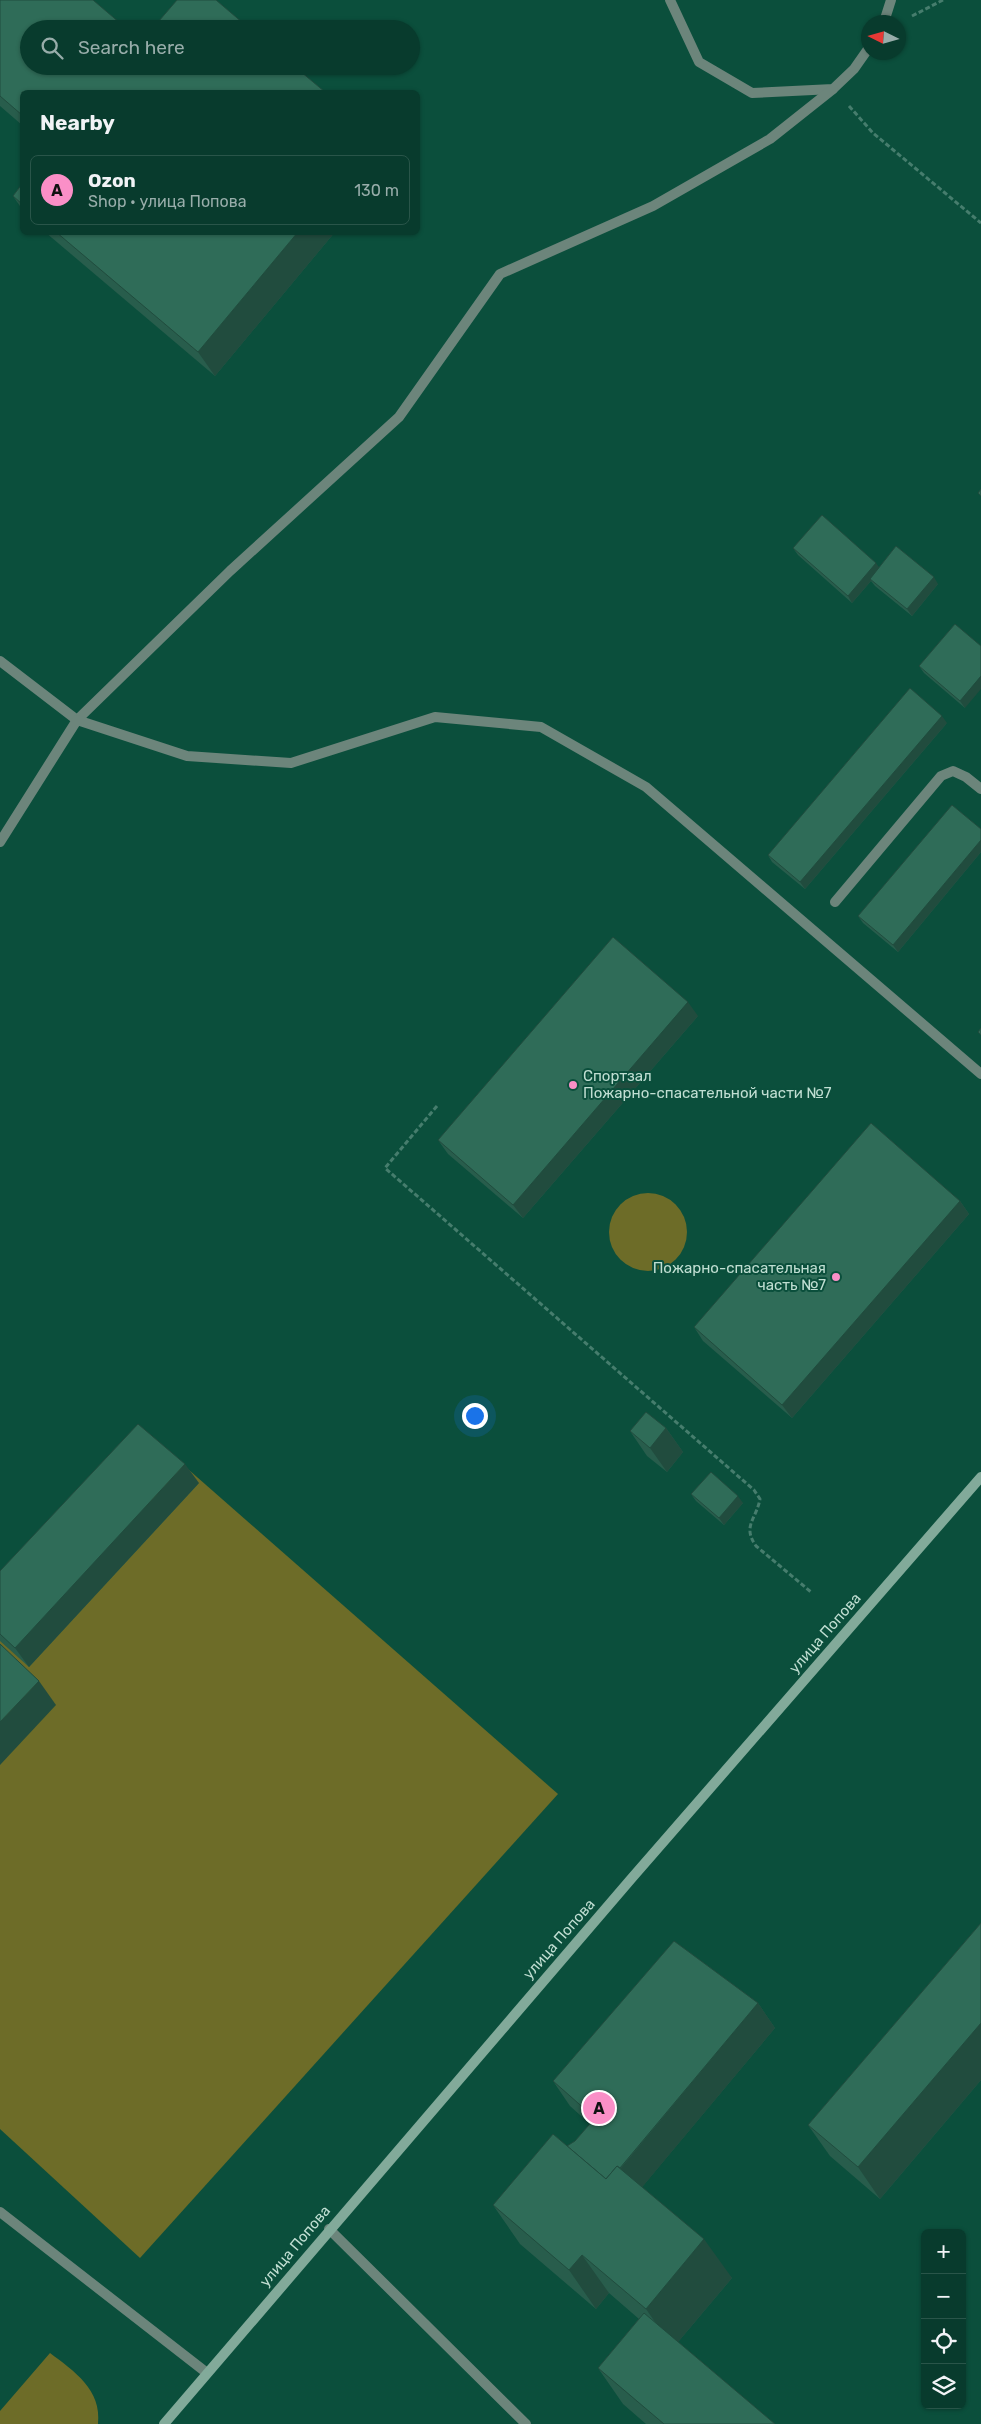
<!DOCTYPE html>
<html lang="en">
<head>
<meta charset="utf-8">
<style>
  :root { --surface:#083b2d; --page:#114235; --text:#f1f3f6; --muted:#98adaa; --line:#295549; --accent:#fa8fc7 }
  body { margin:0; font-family:Rubik,sans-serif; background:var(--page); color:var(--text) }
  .controls { position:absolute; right:15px; bottom:15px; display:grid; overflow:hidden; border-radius:8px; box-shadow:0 1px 4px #0004 }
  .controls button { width:45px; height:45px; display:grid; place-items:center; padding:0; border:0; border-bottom:1px solid var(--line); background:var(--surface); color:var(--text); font:25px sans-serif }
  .compass { position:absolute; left:861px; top:15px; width:45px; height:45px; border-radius:50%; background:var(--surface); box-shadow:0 1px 4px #0004; rotate:275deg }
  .you { position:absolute; left:474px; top:1415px; width:18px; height:18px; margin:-12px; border:4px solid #fff; border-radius:50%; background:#1a73e8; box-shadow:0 0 0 8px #1a73e833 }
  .badge { display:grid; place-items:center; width:32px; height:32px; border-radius:50%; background:var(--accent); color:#111; font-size:16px; font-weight:700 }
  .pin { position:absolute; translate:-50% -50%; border:2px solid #fff; box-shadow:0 1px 5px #0006 }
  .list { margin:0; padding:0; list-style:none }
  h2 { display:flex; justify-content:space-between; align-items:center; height:65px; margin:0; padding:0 20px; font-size:21px }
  h2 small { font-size:16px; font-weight:400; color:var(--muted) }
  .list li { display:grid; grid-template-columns:32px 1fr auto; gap:15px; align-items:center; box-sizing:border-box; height:70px; margin:0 10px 10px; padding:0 10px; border:1px solid var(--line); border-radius:8px }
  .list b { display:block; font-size:19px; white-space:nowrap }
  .list p { margin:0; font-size:16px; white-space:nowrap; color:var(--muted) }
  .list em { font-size:16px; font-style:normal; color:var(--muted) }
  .icon { flex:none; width:28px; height:28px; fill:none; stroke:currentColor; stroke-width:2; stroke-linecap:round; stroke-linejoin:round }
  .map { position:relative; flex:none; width:981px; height:2424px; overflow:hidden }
  .search { position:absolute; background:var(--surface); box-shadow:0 1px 4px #0004; left:20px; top:20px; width:400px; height:55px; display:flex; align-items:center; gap:12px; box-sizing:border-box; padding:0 18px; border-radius:28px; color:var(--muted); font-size:19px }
  .panel { position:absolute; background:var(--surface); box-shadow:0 1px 4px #0004; left:20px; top:90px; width:400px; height:145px; border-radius:8px }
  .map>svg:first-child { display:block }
</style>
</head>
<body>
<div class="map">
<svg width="981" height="2424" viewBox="0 0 981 2424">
  <rect width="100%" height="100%" fill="#0b4f3c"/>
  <g fill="#6d6c28">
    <circle cx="648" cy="1232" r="39"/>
    <path d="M148 1434 558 1794 140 2258 0 2129V1599Z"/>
    <path d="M50 2353C74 2371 102 2390 98 2424H0V2411Z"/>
  </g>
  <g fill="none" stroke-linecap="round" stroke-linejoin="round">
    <g stroke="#467d6d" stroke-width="3" stroke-dasharray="5 2.5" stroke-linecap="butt">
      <path d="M912 16 943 0"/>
      <path d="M849 106 873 133 981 223"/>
      <path d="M437 1106 385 1168 754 1490 760 1499C756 1520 742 1526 756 1546L811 1592"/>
    </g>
    <g stroke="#6c857b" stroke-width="10">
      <path d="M670 0 699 62 752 93 833 89 854 69 868 49"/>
      <path d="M884 22 891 0"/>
      <path d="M0 661 77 720 230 571 399 417 500 274 653 206 770 139 833 89"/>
      <path d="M0 842 77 720 187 756 291 763 435 717 541 727 646 787 981 1074"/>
      <path d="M835 902 941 776 953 771 966 777 981 789"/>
      <path d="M0 2212 207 2373"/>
      <path d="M329 2229 526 2424"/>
    </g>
    <path stroke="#82aa9a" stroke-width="10" d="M164 2424 631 1879 981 1477"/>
  </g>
  <g fill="#285d4c">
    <path d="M0 0 29 29 22 92V125L0 106Z"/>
    <path d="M22 184V209L13 196Z"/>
    <path d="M45 232H335L215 376Z"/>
    <path d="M793 548 879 567 938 584 912 616 875 586 871 581 852 603 798 555Z"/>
    <path d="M955 624 965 708 924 673 919 666Z"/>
    <path d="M947 723 805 889 772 862 768 855Z"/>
    <path d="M981 829V852L898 952 863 923 858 916Z"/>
    <path d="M698 1016 523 1218 448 1154 438 1140Z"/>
    <path d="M960 1201 969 1214 792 1418 703 1341 694 1327Z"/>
    <path d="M666 1428 683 1452 667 1472 647 1456 630 1431Z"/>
    <path d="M199 1483 29 1667 0 1641V1571Z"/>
    <path d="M691 1494 743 1503 724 1525 696 1501Z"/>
    <path d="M981 1923V2080L880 2199 830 2156 808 2125Z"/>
    <path d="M758 2003 775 2028 642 2187 732 2278 678 2342 775 2424H646L623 2404 598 2368 639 2319 609 2293 596 2309 520 2244 493 2205 575 2141 590 2124 570 2106 553 2081Z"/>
  </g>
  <g fill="#214c3e">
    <path d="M298 232H335L215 376 198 352Z"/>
    <path d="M876 563 881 570 870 579 871 581 852 603 848 596Z"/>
    <path d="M934 577 938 584 912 616 907 609Z"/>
    <path d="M981 676V689L965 708 960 701Z"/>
    <path d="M942 716 947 723 805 889 800 882Z"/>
    <path d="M981 840V852L898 952 893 945Z"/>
    <path d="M688 1002 698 1016 523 1218 513 1205Z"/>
    <path d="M960 1201 969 1214 792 1418 782 1405Z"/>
    <path d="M666 1428 683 1452 667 1472 650 1448Z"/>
    <path d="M185 1464 199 1483 29 1667 15 1648Z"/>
    <path d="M738 1496 743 1503 724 1525 719 1518Z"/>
    <path d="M39 1681 56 1705 0 1765V1722Z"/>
    <path d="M758 2003 775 2028 623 2210 606 2186Z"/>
    <path d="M981 2023V2080L880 2199 858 2167Z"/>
    <path d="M704 2239 732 2278 673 2348 646 2309Z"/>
    <path d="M582 2255 609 2293 596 2309 569 2270Z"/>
  </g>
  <g fill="#2f6c58" stroke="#214c3e">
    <path d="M0 0H93L127 29H29V66H294L325 92H22V115L0 96Z"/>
    <path d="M177 0H216L250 29H152Z"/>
    <path d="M22 184V204L13 196Z"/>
    <path d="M56 232H298L198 352Z"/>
    <path d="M981 489V496L978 493Z"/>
    <path d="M822 515 876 563 848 596 793 548Z"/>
    <path d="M896 546 934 577 907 609 870 579Z"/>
    <path d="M955 624 981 646V676L960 701 919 666Z"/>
    <path d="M910 688 942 716 800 882 768 855Z"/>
    <path d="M952 805 981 829V840L893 945 858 916Z"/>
    <path d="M613 937 688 1002 513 1205 438 1140Z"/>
    <path d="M981 1028V1035L978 1032Z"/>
    <path d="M871 1123 960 1201 782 1405 694 1327Z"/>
    <path d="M646 1412 666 1428 650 1448 630 1431Z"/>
    <path d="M138 1424 185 1464 15 1648 0 1634V1571Z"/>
    <path d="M711 1472 738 1496 719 1518 691 1494Z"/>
    <path d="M0 1644 39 1681 0 1722Z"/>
    <path d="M981 1923V2023L858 2167 808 2125Z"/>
    <path d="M674 1941 758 2003 620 2168 617 2166 606 2179 567 2146 575 2141 595 2118 553 2081Z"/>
    <path d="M553 2134 606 2179 617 2166 704 2239 646 2309 582 2255 569 2270 493 2205Z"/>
    <path d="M644 2313 775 2424H664L598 2368Z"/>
  </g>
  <g fill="#fa8fc7" stroke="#0b4f3c" stroke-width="2">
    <circle cx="573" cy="1085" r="5"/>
    <circle cx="836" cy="1277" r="5"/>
  </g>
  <g text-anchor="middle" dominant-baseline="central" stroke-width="4" stroke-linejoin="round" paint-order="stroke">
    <g font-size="15" fill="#c0ded2" stroke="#0b4f3c" text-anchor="start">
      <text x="583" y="1076">Спортзал<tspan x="583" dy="17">Пожарно-спасательной части №7</tspan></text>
      <text x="826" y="1268" text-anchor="end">Пожарно-спасательная<tspan x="826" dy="17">часть №7</tspan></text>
    </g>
    <g font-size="15" fill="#c0ded2" stroke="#0b4f3c">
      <text transform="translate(825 1633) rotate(-49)">улица Попова</text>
      <text transform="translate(559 1939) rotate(-49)">улица Попова</text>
      <text transform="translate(295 2246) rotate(-50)">улица Попова</text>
    </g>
  </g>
</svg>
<div class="controls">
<button>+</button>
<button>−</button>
<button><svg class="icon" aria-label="locate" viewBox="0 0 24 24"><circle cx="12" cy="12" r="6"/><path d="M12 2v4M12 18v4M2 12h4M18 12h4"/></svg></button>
<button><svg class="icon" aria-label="layers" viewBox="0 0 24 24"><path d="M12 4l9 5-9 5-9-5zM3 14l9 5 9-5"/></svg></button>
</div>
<svg class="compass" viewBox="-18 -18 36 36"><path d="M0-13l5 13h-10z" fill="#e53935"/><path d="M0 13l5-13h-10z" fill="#98adaa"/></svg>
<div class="you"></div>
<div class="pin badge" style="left:599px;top:2108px">A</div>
<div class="search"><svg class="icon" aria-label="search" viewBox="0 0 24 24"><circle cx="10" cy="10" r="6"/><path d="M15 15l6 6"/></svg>Search here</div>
<section class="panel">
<h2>Nearby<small></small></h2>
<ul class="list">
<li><span class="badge">A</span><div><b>Ozon</b><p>Shop · улица Попова</p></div><em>130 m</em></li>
</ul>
</section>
</div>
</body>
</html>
